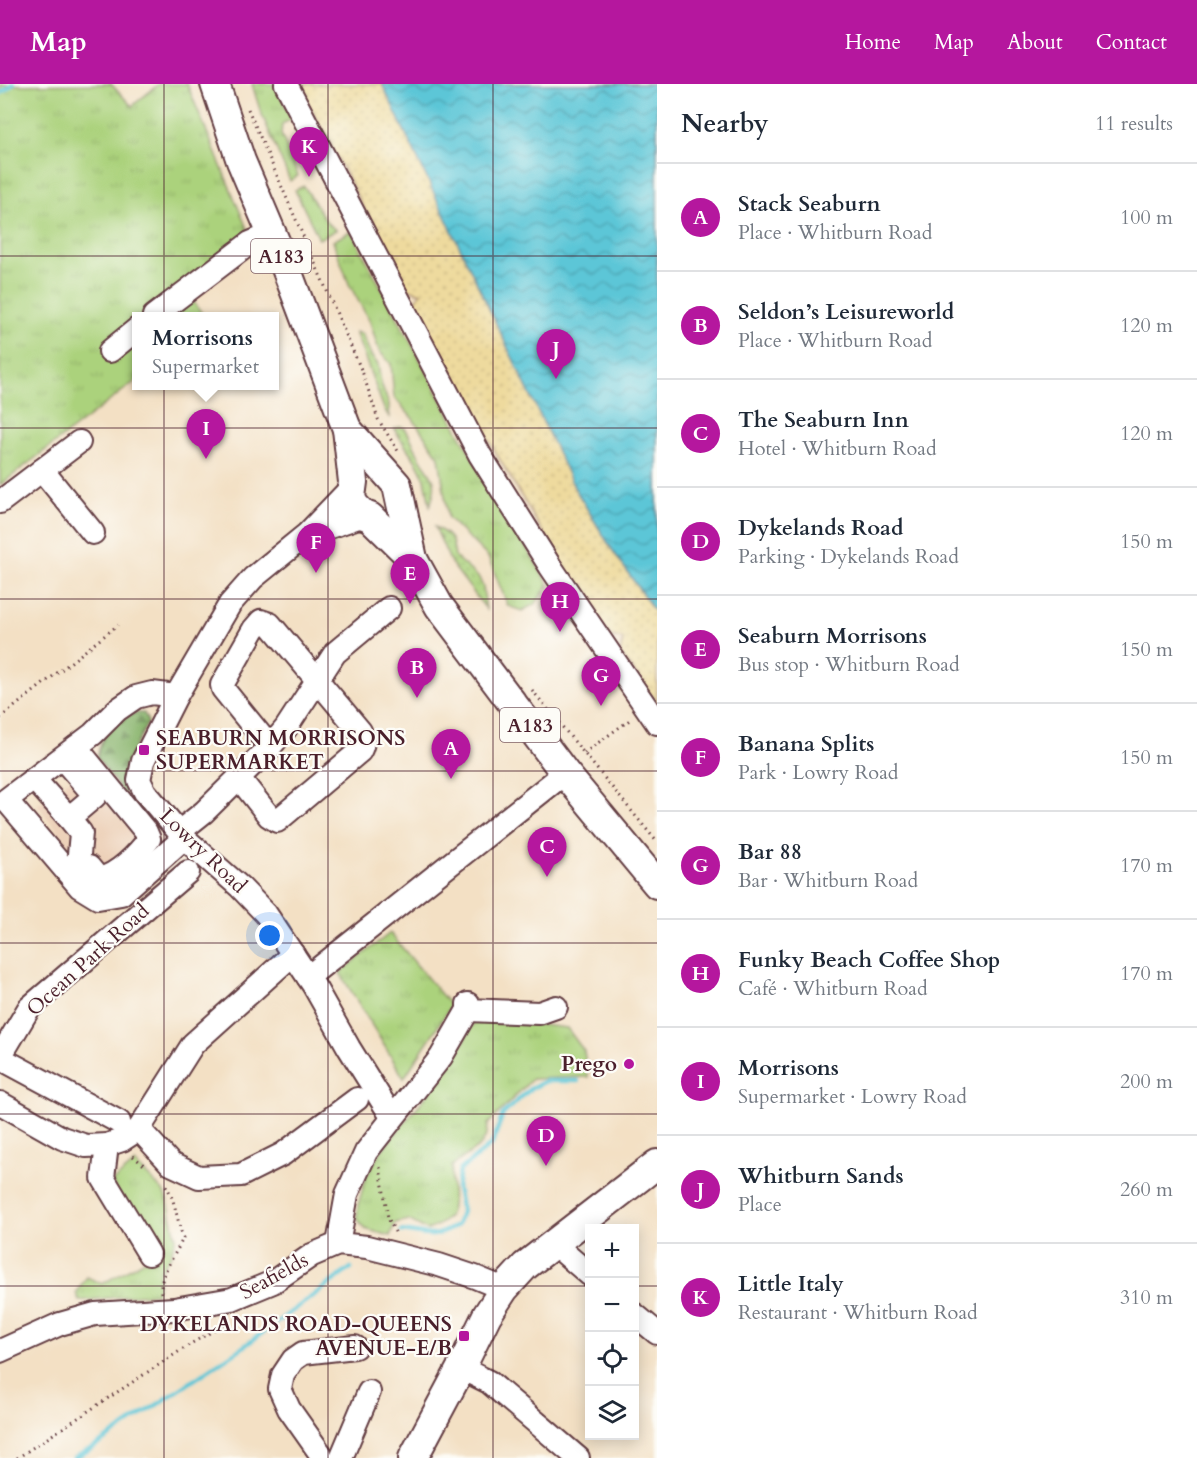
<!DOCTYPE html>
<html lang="en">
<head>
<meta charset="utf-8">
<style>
  :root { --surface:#fff; --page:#f2f2f3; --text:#1f2937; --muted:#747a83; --line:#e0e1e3; --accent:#b5179e }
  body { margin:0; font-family:Cardo,serif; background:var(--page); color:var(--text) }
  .controls { position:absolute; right:18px; bottom:18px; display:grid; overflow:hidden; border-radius:0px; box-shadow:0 3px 15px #0003 }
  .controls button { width:54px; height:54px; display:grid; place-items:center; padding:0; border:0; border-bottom:2px solid var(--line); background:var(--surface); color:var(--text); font:30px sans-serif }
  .you { position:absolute; left:270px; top:852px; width:21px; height:21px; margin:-15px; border:4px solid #fff; border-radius:50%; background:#1a73e8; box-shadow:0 0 0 9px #1a73e833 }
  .badge { display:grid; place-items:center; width:39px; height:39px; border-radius:50%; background:var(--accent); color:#fff; font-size:20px; font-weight:700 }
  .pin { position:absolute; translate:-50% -50px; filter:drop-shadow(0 2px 3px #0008) }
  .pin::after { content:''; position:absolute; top:32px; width:21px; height:18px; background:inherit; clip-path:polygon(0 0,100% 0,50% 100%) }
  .popup { position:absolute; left:132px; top:228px; width:147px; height:78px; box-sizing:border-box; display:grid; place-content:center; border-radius:0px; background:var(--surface); filter:drop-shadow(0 2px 4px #0005); font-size:20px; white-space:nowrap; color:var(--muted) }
  .popup b { font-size:22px; color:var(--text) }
  .popup::after { content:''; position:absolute; left:50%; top:100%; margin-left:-12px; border:12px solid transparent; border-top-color:var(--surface) }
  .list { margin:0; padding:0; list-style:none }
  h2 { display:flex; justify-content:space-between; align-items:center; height:78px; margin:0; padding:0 24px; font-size:26px }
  h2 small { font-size:20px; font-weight:400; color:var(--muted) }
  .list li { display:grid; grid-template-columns:39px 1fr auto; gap:18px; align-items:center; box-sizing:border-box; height:108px; padding:0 24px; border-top:2px solid var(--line) }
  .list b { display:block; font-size:22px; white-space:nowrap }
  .list p { margin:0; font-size:20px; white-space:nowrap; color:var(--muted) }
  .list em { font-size:20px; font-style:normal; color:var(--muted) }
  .icon { flex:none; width:33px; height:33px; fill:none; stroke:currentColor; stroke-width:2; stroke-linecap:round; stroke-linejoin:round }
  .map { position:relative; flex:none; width:657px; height:1374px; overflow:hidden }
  header { display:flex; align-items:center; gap:36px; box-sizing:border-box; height:84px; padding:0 30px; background:var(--accent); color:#fff }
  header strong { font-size:28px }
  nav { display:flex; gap:33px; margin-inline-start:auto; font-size:21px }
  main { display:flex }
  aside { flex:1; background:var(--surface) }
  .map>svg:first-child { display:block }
</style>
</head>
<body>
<header>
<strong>Map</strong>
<nav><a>Home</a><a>Map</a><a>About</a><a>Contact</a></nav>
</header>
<main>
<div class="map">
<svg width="657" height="1374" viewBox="0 0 657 1374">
  <defs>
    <pattern id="grass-tufts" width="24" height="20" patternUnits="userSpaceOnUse" patternTransform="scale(1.5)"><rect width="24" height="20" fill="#abd27c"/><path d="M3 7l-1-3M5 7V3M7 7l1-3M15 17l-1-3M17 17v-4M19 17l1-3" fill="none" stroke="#95b46b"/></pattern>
    <pattern id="forest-firs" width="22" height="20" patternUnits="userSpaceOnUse" patternTransform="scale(1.5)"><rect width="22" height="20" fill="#88b46c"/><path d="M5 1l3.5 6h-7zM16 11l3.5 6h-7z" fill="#719259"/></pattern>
    <pattern id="sand-dots" width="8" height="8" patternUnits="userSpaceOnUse" patternTransform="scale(1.5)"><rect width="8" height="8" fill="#eeda9e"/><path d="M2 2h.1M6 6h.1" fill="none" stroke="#cebb88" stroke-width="1.8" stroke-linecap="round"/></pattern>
    <pattern id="garden-dots" width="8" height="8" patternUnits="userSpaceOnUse" patternTransform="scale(1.5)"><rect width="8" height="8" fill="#abd27c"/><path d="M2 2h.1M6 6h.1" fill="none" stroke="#95b46b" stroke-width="1.8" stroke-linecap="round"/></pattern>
    <pattern id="water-waves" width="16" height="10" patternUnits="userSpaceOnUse" patternTransform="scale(1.5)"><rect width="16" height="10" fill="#5cc6d7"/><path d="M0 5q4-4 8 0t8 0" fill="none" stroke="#4ea0af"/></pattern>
  </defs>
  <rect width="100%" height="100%" fill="#fdfcf7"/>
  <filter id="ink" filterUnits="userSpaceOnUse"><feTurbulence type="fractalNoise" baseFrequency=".0167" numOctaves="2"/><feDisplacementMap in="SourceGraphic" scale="12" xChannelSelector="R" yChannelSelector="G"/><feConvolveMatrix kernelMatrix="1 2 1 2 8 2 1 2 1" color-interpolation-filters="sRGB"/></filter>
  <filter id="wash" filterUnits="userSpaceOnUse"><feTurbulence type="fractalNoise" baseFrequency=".008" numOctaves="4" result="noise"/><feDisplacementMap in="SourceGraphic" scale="24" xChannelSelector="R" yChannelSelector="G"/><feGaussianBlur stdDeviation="1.35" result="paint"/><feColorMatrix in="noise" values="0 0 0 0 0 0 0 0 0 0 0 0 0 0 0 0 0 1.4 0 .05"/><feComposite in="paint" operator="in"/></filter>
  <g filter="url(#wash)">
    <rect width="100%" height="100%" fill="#f3e0c4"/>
    <path fill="#edd1b9" d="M97 674 154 744 122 790 64 770V754L37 721Z"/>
    <g fill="url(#grass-tufts)" stroke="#7a7854" stroke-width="1.5">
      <path d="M111 0 132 22 159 0H187L248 147 204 193 190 213 204 232H137V296L0 401V1Z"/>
      <path d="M252 0H274L292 35 282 40 281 50 298 92 290 97 260 26Z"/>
      <path d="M304 102 328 140 336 146 319 155 295 106Z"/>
      <path d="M351 147 478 384 549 501 535 520 522 527 508 522 488 473 448 434 439 373 413 335 394 313 391 280 379 267 370 238 349 200 333 157Z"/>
      <path d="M390 849 451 922 404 994 340 889Z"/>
      <path d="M477 933 567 944 584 967 588 993 532 995 488 1040 487 1050 481 1061 452 1082C449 1111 464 1134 427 1146L409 1136 395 1139 390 1152 365 1145 357 1134 358 1121 367 1090 382 1066 427 1011 457 970Z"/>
      <path d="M135 1079 163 1107 168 1118 176 1153 171 1171 160 1187 157 1209 79 1217 76 1209 87 1193 102 1200 154 1171 112 1098Z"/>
    </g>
    <path fill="url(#forest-firs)" stroke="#696a4c" stroke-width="1.5" d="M136 629H144L148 638 124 684 126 713 97 674C101 651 113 635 136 629Z"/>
    <path fill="url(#sand-dots)" stroke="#9c7c64" stroke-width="1.5" d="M298 0H657V619L620 569 623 555 607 551 562 481 497 371 414 219 421 209 406 204Z"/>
    <g fill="url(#garden-dots)" stroke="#7a7854" stroke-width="1.5">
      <path d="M355 248 362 250 372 273 378 280 381 299 389 320V333L384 325Z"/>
      <path d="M399 343 405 344C411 353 413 360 418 370 430 394 441 391 430 422L425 395 417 379 394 345Z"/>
      <path d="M435 443C452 452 453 455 455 473L479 494 483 503 486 525 451 479Z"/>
    </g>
    <path fill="url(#water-waves)" stroke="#537281" stroke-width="1.5" d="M382 0H657V531L611 464 575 405Z"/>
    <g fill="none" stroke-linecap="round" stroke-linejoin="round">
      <g stroke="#5cc6d7" stroke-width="4.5">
        <path d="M0 10 13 0"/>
        <path d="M401 1147C429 1150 430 1157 457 1141L462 1127 457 1104 460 1086 492 1060 503 1030 530 1005 546 997H578"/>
        <path d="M74 1374 94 1363 243 1263 351 1184"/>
      </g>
    </g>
  </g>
  <g filter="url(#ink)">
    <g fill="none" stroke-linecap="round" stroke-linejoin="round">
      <defs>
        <g id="minor">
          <path d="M286 0 480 371 550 482 657 639"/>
          <path d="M154 232 250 159 271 150"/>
          <path d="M110 267 137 245"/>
          <path d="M42 386 93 449"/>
          <path d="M351 404 307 450 253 494 230 520 176 612 143 677 139 696 145 708 184 754 240 803 266 830 314 902 349 964 392 1033"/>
          <path d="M0 418 79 358"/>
          <path d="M312 449 364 431"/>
          <path d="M176 612 152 609 136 613 117 626 93 650 6 716 80 803 98 814 121 810 184 754"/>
          <path d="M62 674 95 712 69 734 81 749 78 781"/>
          <path d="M239 694 269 732 277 737 360 667C364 659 364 655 360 647L270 540 261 537 254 545 222 601 223 605 270 663"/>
          <path d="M34 695 69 734"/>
          <path d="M179 748 204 728 270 663 286 644 335 569 389 524"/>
          <path d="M69 789 78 781 89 783 99 795C118 791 138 770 149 755L146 748 76 663"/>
          <path d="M308 893 565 689"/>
          <path d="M468 926 539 929 556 923"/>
          <path d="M0 973 29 924 188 788"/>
          <path d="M0 974 119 1038"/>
          <path d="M0 1019 62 1054 86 1062 107 1061 122 1056 139 1045 193 960 293 870"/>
          <path d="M139 1045 171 1080 199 1093 241 1091 283 1070 357 1015"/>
          <path d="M107 1061 103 1094 149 1170"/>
          <path d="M338 1160 347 1110 366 1068 441 973 468 926V920"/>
          <path d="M554 1160 590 1191"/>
          <path d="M634 1230 657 1249"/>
          <path d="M0 1267 60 1240 95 1230 174 1225 232 1215 273 1198 312 1171 338 1160 367 1163 439 1181 475 1193 504 1205"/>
          <path d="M461 1284 489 1298 578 1374"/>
          <path d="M321 1374 320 1369 289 1325 280 1305 283 1291 293 1276 303 1269 355 1263"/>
          <path d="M341 1374 369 1308"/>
        </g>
        <g id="major">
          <path d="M215 0 241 77 283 176 347 345 353 398 351 413 354 421 364 431 370 433 413 475"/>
          <path d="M347 345 397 401 413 475 439 522 565 689 657 800"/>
          <path d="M413 1374 461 1284 487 1231 504 1205 525 1182 657 1080"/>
        </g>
      </defs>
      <use href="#minor" stroke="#633c42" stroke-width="26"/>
      <use href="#major" stroke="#633c42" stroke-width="32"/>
      <g stroke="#633c42" stroke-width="3" stroke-dasharray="1.5 4.5" stroke-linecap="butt">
        <path d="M248 25 363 290 378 335 398 367"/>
        <path d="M532 606 657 758"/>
        <path d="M0 634 118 541"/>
        <path d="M584 669 631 635"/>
        <path d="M133 1072 146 1083"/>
        <path d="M380 1083 388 1134 397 1152"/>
        <path d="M161 1209C159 1190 176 1171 183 1154 177 1137 175 1112 164 1099"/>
        <path d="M17 1374 192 1259 227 1239 228 1236"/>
      </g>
      <use href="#minor" stroke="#fff" stroke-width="22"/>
      <use href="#major" stroke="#fff" stroke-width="28"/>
    </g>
  </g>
  <path fill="none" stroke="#4a1f2b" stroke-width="1.5" stroke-opacity="0.55" d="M164 0V1374M328 0V1374M493 0V1374M0 172H657M0 344H657M0 515H657M0 687H657M0 859H657M0 1030H657M0 1202H590M634 1202H657"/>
  <g fill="#b5179e" stroke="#fdfcf7" stroke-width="2">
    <rect x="138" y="660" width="12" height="12" rx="3"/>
    <circle cx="629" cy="980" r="6"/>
    <rect x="458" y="1246" width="12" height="12" rx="3"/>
  </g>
  <g text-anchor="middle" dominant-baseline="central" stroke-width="4.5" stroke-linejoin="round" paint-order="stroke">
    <g fill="#fdfcf7" stroke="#806168" stroke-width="1.5">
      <rect x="251" y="155" width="60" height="34" rx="4.5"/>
      <rect x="500" y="624" width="60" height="34" rx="4.5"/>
    </g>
    <g font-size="20" font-weight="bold" fill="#4a1f2b">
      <text x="281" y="172">A183</text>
      <text x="530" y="641">A183</text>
    </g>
    <g font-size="21" font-weight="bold" fill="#4a1f2b" stroke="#fdfcf7" text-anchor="end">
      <text x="156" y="654" text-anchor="start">SEABURN MORRISONS<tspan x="156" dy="24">SUPERMARKET</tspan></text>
      <text x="617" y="980">Prego</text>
      <text x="452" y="1240">DYKELANDS ROAD-QUEENS<tspan x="452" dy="24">AVENUE-E/B</tspan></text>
    </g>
    <g font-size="21" fill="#4a1f2b" stroke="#fdfcf7">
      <text transform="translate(203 767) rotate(44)">Lowry Road</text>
      <text transform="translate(88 876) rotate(-42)">Ocean Park Road</text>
      <text transform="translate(274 1192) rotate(-29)">Seafields</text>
    </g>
  </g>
</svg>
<div class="controls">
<button>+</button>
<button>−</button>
<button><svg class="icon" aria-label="locate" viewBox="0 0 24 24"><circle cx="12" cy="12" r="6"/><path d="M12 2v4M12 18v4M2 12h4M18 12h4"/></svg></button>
<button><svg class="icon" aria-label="layers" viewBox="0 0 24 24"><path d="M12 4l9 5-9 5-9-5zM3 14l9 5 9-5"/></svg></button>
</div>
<div class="you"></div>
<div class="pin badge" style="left:451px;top:695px">A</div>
<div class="pin badge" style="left:417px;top:614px">B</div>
<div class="pin badge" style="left:547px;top:793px">C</div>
<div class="pin badge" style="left:546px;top:1082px">D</div>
<div class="pin badge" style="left:410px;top:520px">E</div>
<div class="pin badge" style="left:316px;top:489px">F</div>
<div class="pin badge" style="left:601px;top:622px">G</div>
<div class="pin badge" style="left:560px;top:548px">H</div>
<div class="pin badge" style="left:206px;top:375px">I</div>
<div class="popup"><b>Morrisons</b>Supermarket</div>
<div class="pin badge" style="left:556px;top:295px">J</div>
<div class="pin badge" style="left:309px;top:93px">K</div>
</div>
<aside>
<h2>Nearby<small>11 results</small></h2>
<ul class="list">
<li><span class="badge">A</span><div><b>Stack Seaburn</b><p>Place · Whitburn Road</p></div><em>100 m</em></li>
<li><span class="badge">B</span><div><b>Seldon’s Leisureworld</b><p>Place · Whitburn Road</p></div><em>120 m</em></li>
<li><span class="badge">C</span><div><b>The Seaburn Inn</b><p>Hotel · Whitburn Road</p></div><em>120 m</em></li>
<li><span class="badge">D</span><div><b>Dykelands Road</b><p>Parking · Dykelands Road</p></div><em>150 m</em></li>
<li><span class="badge">E</span><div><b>Seaburn Morrisons</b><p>Bus stop · Whitburn Road</p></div><em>150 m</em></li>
<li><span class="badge">F</span><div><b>Banana Splits</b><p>Park · Lowry Road</p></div><em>150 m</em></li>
<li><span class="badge">G</span><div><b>Bar 88</b><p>Bar · Whitburn Road</p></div><em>170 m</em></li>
<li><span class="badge">H</span><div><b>Funky Beach Coffee Shop</b><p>Café · Whitburn Road</p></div><em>170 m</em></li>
<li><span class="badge">I</span><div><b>Morrisons</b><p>Supermarket · Lowry Road</p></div><em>200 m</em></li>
<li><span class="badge">J</span><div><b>Whitburn Sands</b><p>Place</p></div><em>260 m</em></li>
<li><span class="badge">K</span><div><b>Little Italy</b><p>Restaurant · Whitburn Road</p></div><em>310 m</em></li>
</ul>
</aside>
</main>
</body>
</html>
